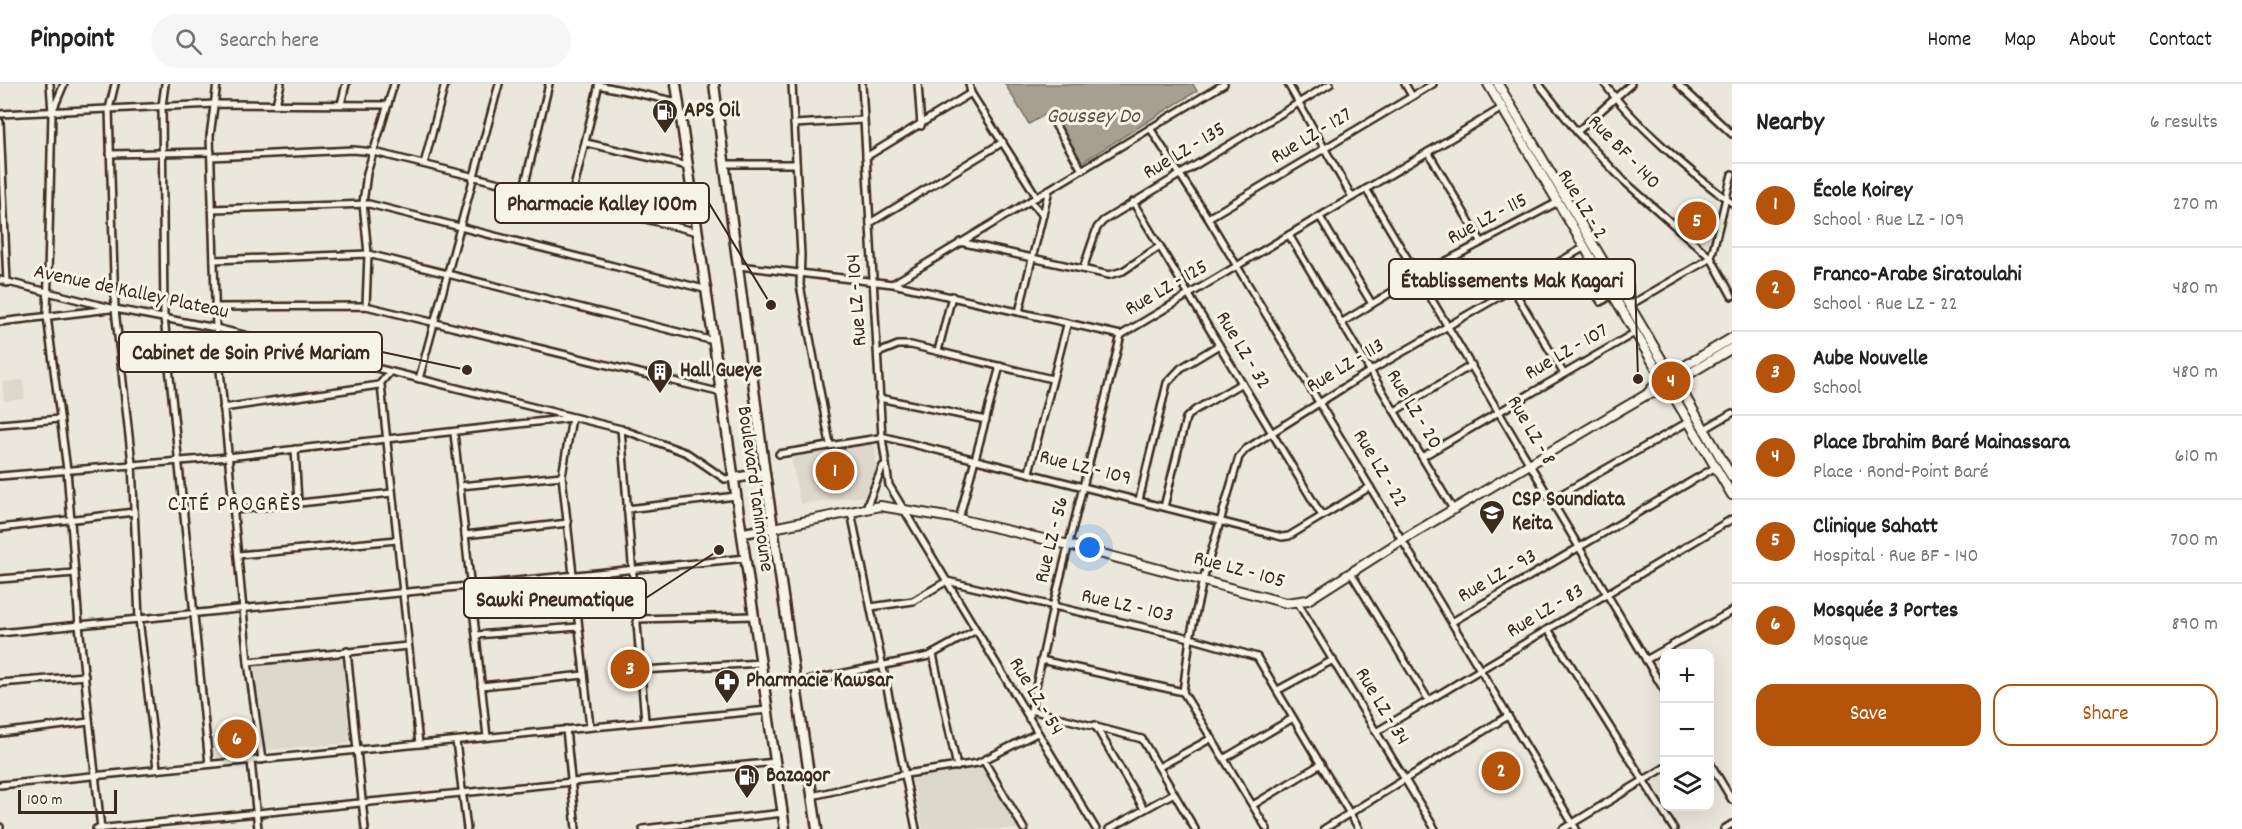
<!DOCTYPE html>
<html lang="en">
<head>
<meta charset="utf-8">
<style>
  :root { --surface:#fff; --page:#f6f6f6; --text:#222; --muted:#767676; --line:#e0e0e0; --accent:#b45309 }
  body { margin:0; font-family:Dekko,sans-serif; background:var(--page); color:var(--text) }
  .controls { position:absolute; right:18px; bottom:18px; display:grid; overflow:hidden; border-radius:12px; box-shadow:0 6px 24px #0002 }
  .controls button { width:54px; height:54px; display:grid; place-items:center; padding:0; border:0; border-bottom:2px solid var(--line); background:var(--surface); color:var(--text); font:30px sans-serif }
  .scale { position:absolute; left:18px; bottom:15px; width:99px; box-sizing:border-box; padding-left:6px; border:3px solid #3b2a1e; border-top:0; font-size:16px; line-height:21px; white-space:nowrap; color:#3b2a1e; -webkit-text-stroke:4px #f7f3e8; paint-order:stroke }
  .you { position:absolute; left:1090px; top:464px; width:21px; height:21px; margin:-15px; border:4px solid #fff; border-radius:50%; background:#1a73e8; box-shadow:0 0 0 9px #1a73e833 }
  .badge { display:grid; place-items:center; width:39px; height:39px; border-radius:50%; background:var(--accent); color:#fff; font-size:20px; font-weight:700 }
  .pin { position:absolute; translate:-50% -50%; border:3px solid #fff; box-shadow:0 2px 6px #0006 }
  .list { margin:0; padding:0; list-style:none }
  h2 { display:flex; justify-content:space-between; align-items:center; height:78px; margin:0; padding:0 24px; font-size:26px }
  h2 small { font-size:20px; font-weight:400; color:var(--muted) }
  .list li { display:grid; grid-template-columns:39px 1fr auto; gap:18px; align-items:center; box-sizing:border-box; height:84px; padding:0 24px; border-top:2px solid var(--line) }
  .list b { display:block; font-size:22px; white-space:nowrap }
  .list p { margin:0; font-size:20px; white-space:nowrap; color:var(--muted) }
  .list em { font-size:20px; font-style:normal; color:var(--muted) }
  .actions { display:flex; gap:12px; padding:18px 24px }
  .actions a { flex:1; padding:14px 0; border:2px solid var(--accent); border-radius:18px; text-align:center; font-size:21px; color:var(--accent) }
  .actions .main { background:var(--accent); color:#fff }
  .icon { flex:none; width:33px; height:33px; fill:none; stroke:currentColor; stroke-width:2; stroke-linecap:round; stroke-linejoin:round }
  .map { position:relative; flex:none; width:1732px; height:745px; overflow:hidden }
  header { display:flex; align-items:center; gap:36px; box-sizing:border-box; height:84px; padding:0 30px; background:var(--surface); border-bottom:2px solid var(--line) }
  header strong { font-size:28px }
  nav { display:flex; gap:33px; margin-inline-start:auto; font-size:21px }
  .search { width:420px; height:54px; background:var(--page); display:flex; align-items:center; gap:15px; box-sizing:border-box; padding:0 21px; border-radius:33px; color:var(--muted); font-size:22px }
  main { display:flex }
  aside { flex:1; background:var(--surface) }
  .map>svg:first-child { display:block }
</style>
</head>
<body>
<header>
<strong>Pinpoint</strong>
<div class="search"><svg class="icon" aria-label="search" viewBox="0 0 24 24"><circle cx="10" cy="10" r="6"/><path d="M15 15l6 6"/></svg>Search here</div>
<nav><a>Home</a><a>Map</a><a>About</a><a>Contact</a></nav>
</header>
<main>
<div class="map">
<svg width="1732" height="745" viewBox="0 0 1732 745">
  <rect width="100%" height="100%" fill="#ece7dc"/>
  <filter id="ink" filterUnits="userSpaceOnUse"><feTurbulence type="fractalNoise" baseFrequency=".0167" numOctaves="2"/><feDisplacementMap in="SourceGraphic" scale="12" xChannelSelector="R" yChannelSelector="G"/><feConvolveMatrix kernelMatrix="1 2 1 2 8 2 1 2 1" color-interpolation-filters="sRGB"/></filter>
  <g filter="url(#ink)">
    <g fill="#ddd7cc">
      <path d="M23 296 25 315 4 317 2 298Z"/>
      <path d="M874 355 878 391 874 402 871 401 865 412 800 420 791 373Z"/>
      <path d="M342 572 350 659 264 666 255 579Z"/>
      <path d="M984 682 1021 745H923L912 693Z"/>
    </g>
    <path fill="#a89f93" stroke="#7c7064" stroke-width="1.5" d="M1005 0H1193L1197 7 1081 79 1051 27 1029 40Z"/>
    <g fill="none" stroke-linecap="round" stroke-linejoin="round">
      <defs>
        <g id="street">
          <path d="M50 0 52 28 47 232 67 386 79 541 101 745"/>
          <path d="M115 0 109 25 115 225 132 379 139 535 157 684"/>
          <path d="M165 0 162 22 164 233 209 680"/>
          <path d="M217 0 210 52 216 244 248 578 262 676"/>
          <path d="M792 0 801 171 800 201 830 360"/>
          <path d="M862 0 882 353 889 401 1096 745"/>
          <path d="M918 0 921 42"/>
          <path d="M969 0 971 9 1037 113"/>
          <path d="M1288 0 1352 113"/>
          <path d="M1405 0 1412 12"/>
          <path d="M1539 0 1577 48 1624 97 1711 174 1732 212"/>
          <path d="M1605 0C1630 36 1695 93 1732 119"/>
          <path d="M1678 0 1732 50"/>
          <path d="M598 1 678 18"/>
          <path d="M276 20 281 0"/>
          <path d="M341 20 346 0"/>
          <path d="M53 26 64 0"/>
          <path d="M0 30 215 20 388 21"/>
          <path d="M1053 37 1082 86"/>
          <path d="M0 38 7 199"/>
          <path d="M794 40 863 36"/>
          <path d="M1150 44 1208 134 1576 745"/>
          <path d="M1577 48 1631 0"/>
          <path d="M586 59 688 82"/>
          <path d="M1428 68 1481 157"/>
          <path d="M110 70 211 68"/>
          <path d="M211 73 353 66 374 68 698 148"/>
          <path d="M866 73 971 9"/>
          <path d="M424 80 445 0"/>
          <path d="M725 80H796"/>
          <path d="M524 104 549 0"/>
          <path d="M1366 105 1664 606"/>
          <path d="M571 116 599 0"/>
          <path d="M1030 117 1043 131"/>
          <path d="M1133 118 1322 432"/>
          <path d="M212 125 369 120 708 206"/>
          <path d="M1320 133 1372 220"/>
          <path d="M1208 134 1433 0"/>
          <path d="M870 139 1003 58"/>
          <path d="M1289 151 1453 425"/>
          <path d="M960 158 1109 191 1123 187 1160 162"/>
          <path d="M214 176 368 170 714 257"/>
          <path d="M739 182 893 200 1121 251 1502 24"/>
          <path d="M1579 184 1601 218 1613 210"/>
          <path d="M1083 185 1097 144 1103 137 1330 0"/>
          <path d="M0 196 115 225 216 244 621 345 687 369 725 395 735 394"/>
          <path d="M894 199 1224 0"/>
          <path d="M1513 205 1564 290"/>
          <path d="M1630 221 1711 174 1732 90"/>
          <path d="M366 222 368 170 363 119 367 89 394 0"/>
          <path d="M216 223 366 222 722 309"/>
          <path d="M1019 228 1049 106"/>
          <path d="M0 238 110 225"/>
          <path d="M1341 239 1418 192 1558 118"/>
          <path d="M938 267 952 212"/>
          <path d="M878 269 898 261H911L1052 295"/>
          <path d="M419 295 499 0"/>
          <path d="M381 301 419 660"/>
          <path d="M879 314 986 336"/>
          <path d="M223 324 379 301 390 288"/>
          <path d="M1395 327 1472 281"/>
          <path d="M0 340 60 335"/>
          <path d="M621 345 645 637"/>
          <path d="M1703 346 1732 329"/>
          <path d="M454 349 487 653"/>
          <path d="M295 365 298 419"/>
          <path d="M779 370 885 353 1282 453 1289 452 1370 403"/>
          <path d="M1422 373 1636 248"/>
          <path d="M1029 388 1067 241"/>
          <path d="M0 392 228 373 572 334 562 392 590 643"/>
          <path d="M460 402 562 392"/>
          <path d="M1139 416 1167 299 1181 284 1219 261"/>
          <path d="M1551 416 1688 338"/>
          <path d="M1164 423 1186 334 1195 326 1242 299"/>
          <path d="M866 424 883 382"/>
          <path d="M627 425 736 412"/>
          <path d="M235 426 392 409"/>
          <path d="M851 428 916 745"/>
          <path d="M959 435 1000 282"/>
          <path d="M0 444 134 428"/>
          <path d="M465 451 568 439"/>
          <path d="M238 471 397 456"/>
          <path d="M1351 489 1429 617"/>
          <path d="M0 495 75 489"/>
          <path d="M947 497 1190 554 1257 573 1359 745"/>
          <path d="M1298 519 1435 745"/>
          <path d="M871 523 913 517 947 497"/>
          <path d="M637 535 754 532"/>
          <path d="M1452 538 1714 384"/>
          <path d="M1548 545 1674 745"/>
          <path d="M0 549 746 474"/>
          <path d="M476 551 578 543"/>
          <path d="M347 567 365 745"/>
          <path d="M933 570 957 683"/>
          <path d="M1041 576 1183 608"/>
          <path d="M1646 576 1732 527"/>
          <path d="M248 578 408 562"/>
          <path d="M642 586 761 579"/>
          <path d="M0 599 85 592"/>
          <path d="M796 599 929 572 976 546"/>
          <path d="M481 602 584 591"/>
          <path d="M1278 606 1333 576"/>
          <path d="M1031 626 1142 655 1195 745"/>
          <path d="M1029 635 1053 523 1121 251"/>
          <path d="M1095 641 1144 725"/>
          <path d="M566 645 576 745"/>
          <path d="M1376 648 1732 435"/>
          <path d="M0 649 89 638"/>
          <path d="M456 657 467 745"/>
          <path d="M1225 674 1293 634"/>
          <path d="M251 677 258 745"/>
          <path d="M984 677 1024 745"/>
          <path d="M1710 679 1732 716"/>
          <path d="M1159 683 1212 654"/>
          <path d="M0 701 768 626"/>
          <path d="M812 712 906 690 978 679 1037 649"/>
          <path d="M1253 721 1321 680"/>
          <path d="M0 743V745"/>
          <path d="M96 745 776 678"/>
          <path d="M643 745 783 729"/>
          <path d="M1109 745 1174 709"/>
          <path d="M1267 745 1183 608 1190 554 1203 496 1239 373 1246 365 1370 287 1585 163"/>
          <path d="M1324 745 1508 632"/>
          <path d="M1563 745 1664 684"/>
          <path d="M1724 745 1732 740"/>
        </g>
        <g id="secondary">
          <path d="M1488 0 1661 292"/>
          <path d="M1498 0 1669 288"/>
          <path d="M1673 289 1732 254"/>
          <path d="M1679 296 1732 264"/>
          <path d="M1678 300 1732 393"/>
          <path d="M1670 306 1732 411"/>
          <path d="M1647 310 1660 295"/>
          <path d="M773 444 880 422 959 435 1069 461 1286 519 1308 516 1402 456 1622 325 1646 311 1667 306"/>
        </g>
        <g id="primary">
          <path d="M676 0 785 745"/>
          <path d="M714 0 765 389 817 745"/>
          <path d="M735 394 765 389"/>
          <path d="M743 449 773 444"/>
        </g>
      </defs>
      <use href="#street" stroke="#3b2a1e" stroke-width="10"/>
      <use href="#secondary" stroke="#3b2a1e" stroke-width="12"/>
      <use href="#primary" stroke="#3b2a1e" stroke-width="13"/>
      <use href="#street" stroke="#f7f3e8" stroke-width="5"/>
      <use href="#secondary" stroke="#f7f3e8" stroke-width="8"/>
      <use href="#primary" stroke="#f7f3e8" stroke-width="8"/>
    </g>
  </g>
  <defs>
    <symbol id="fuel-pin" viewBox="-11 -11 22 30"><path d="M0 17L-7.5 6A9.5 9.5 0 1 1 7.5 6Z" fill="#3b2a1e" stroke="#f7f3e8"/><path d="M-5.5-6h7V0h2V4h1.3V-2.5L3-4.5l.8-.8L6-3V5H2.5V1h-1V6h-7ZM-4.2-4.7v3.2H.2V-4.7Z" fill="#fff"/></symbol>
    <symbol id="building-pin" viewBox="-11 -11 22 30"><path d="M0 17L-7.5 6A9.5 9.5 0 1 1 7.5 6Z" fill="#3b2a1e" stroke="#f7f3e8"/><path d="M-4-6H4V6H1V3H-1V6H-4ZM-2.5-4.3h1.7v1.8h-1.7ZM.8-4.3h1.7v1.8H.8ZM-2.5-1h1.7V.8h-1.7ZM.8-1h1.7V.8H.8Z" fill="#fff"/></symbol>
    <symbol id="school-pin" viewBox="-11 -11 22 30"><path d="M0 17L-7.5 6A9.5 9.5 0 1 1 7.5 6Z" fill="#3b2a1e" stroke="#f7f3e8"/><path d="M0-5L7-2L0 1L-7-2ZM-4 1L0 2.5L4 1V4Q0 6-4 4Z" fill="#fff"/></symbol>
    <symbol id="pharmacy-pin" viewBox="-11 -11 22 30"><path d="M0 17L-7.5 6A9.5 9.5 0 1 1 7.5 6Z" fill="#3b2a1e" stroke="#f7f3e8"/><path d="M-2-6h4v4h4v4h-4v4h-4v-4h-4v-4h4Z" fill="#fff"/></symbol>
  </defs>
  <g fill-rule="evenodd">
    <use href="#fuel-pin" x="650" y="13" width="30" height="40"/>
    <use href="#building-pin" x="645" y="273" width="30" height="40"/>
    <use href="#school-pin" x="1477" y="414" width="30" height="40"/>
    <use href="#pharmacy-pin" x="712" y="583" width="30" height="40"/>
    <use href="#fuel-pin" x="732" y="678" width="30" height="40"/>
  </g>
  <g text-anchor="middle" dominant-baseline="central" stroke-width="6" stroke-linejoin="round" paint-order="stroke">
    <g font-size="21" font-weight="bold" fill="#3b2a1e" stroke="#f7f3e8" text-anchor="start">
      <text x="684" y="28">APS Oil</text>
      <text x="680" y="288">Hall Gueye</text>
      <text x="1512" y="417">CSP Soundiata<tspan x="1512" dy="24">Keita</tspan></text>
      <text x="746" y="598">Pharmacie Kawsar</text>
      <text x="766" y="693">Bazagor</text>
    </g>
    <g font-size="21" fill="#3b2a1e" stroke="#f7f3e8">
      <text transform="translate(1312 53) rotate(-31)">Rue LZ - 127</text>
      <text transform="translate(1185 68) rotate(-31)">Rue LZ - 135</text>
      <text transform="translate(1623 69) rotate(46)">Rue BF - 140</text>
      <text transform="translate(1581 121) rotate(59)">Rue LZ - 2</text>
      <text transform="translate(1488 136) rotate(-28)">Rue LZ - 115</text>
      <text transform="translate(1167 205) rotate(-30)">Rue LZ - 125</text>
      <text transform="translate(131 209) rotate(12)">Avenue de Kalley Plateau</text>
      <text transform="translate(858 216) rotate(-94)">Rue LZ - 104</text>
      <text transform="translate(1242 267) rotate(59)">Rue LZ - 32</text>
      <text transform="translate(1567 269) rotate(-30)">Rue LZ - 107</text>
      <text transform="translate(1346 283) rotate(-31)">Rue LZ - 113</text>
      <text transform="translate(1413 326) rotate(59)">Rue LZ - 20</text>
      <text transform="translate(1530 347) rotate(60)">Rue LZ - 8</text>
      <text transform="translate(1085 385) rotate(14)">Rue LZ - 109</text>
      <text transform="translate(1379 385) rotate(59)">Rue LZ - 22</text>
      <text transform="translate(754 405) rotate(82)">Boulevard Tanimoune</text>
      <text transform="translate(1053 456) rotate(-76)">Rue LZ - 56</text>
      <text transform="translate(1239 487) rotate(15)">Rue LZ - 105</text>
      <text transform="translate(1498 493) rotate(-30)">Rue LZ - 93</text>
      <text transform="translate(1127 523) rotate(13)">Rue LZ - 103</text>
      <text transform="translate(1546 528) rotate(-31)">Rue LZ - 83</text>
      <text transform="translate(1035 613) rotate(59)">Rue LZ - 54</text>
      <text transform="translate(1381 623) rotate(59)">Rue LZ - 34</text>
    </g>
    <g font-size="22" font-style="italic" fill="#615347" stroke="#f7f3e8">
      <text x="1093" y="33">Goussey Do</text>
    </g>
    <g font-size="22" letter-spacing="1.5" fill="#3b2a1e" stroke="#f7f3e8">
      <text x="235" y="421">CITÉ PROGRÈS</text>
    </g>
  </g>
  <path fill="none" stroke="#3b2a1e" stroke-width="2" d="M771 221L709 119M1638 295L1635 195M467 286L382 268M719 466L646 514"/>
  <g fill="#3b2a1e" stroke="#f7f3e8" stroke-width="2">
    <circle cx="771" cy="221" r="6"/>
    <circle cx="1638" cy="295" r="6"/>
    <circle cx="467" cy="286" r="6"/>
    <circle cx="719" cy="466" r="6"/>
  </g>
  <g fill="#f7f3e8" stroke="#3b2a1e" stroke-width="2">
    <rect x="495" y="99" width="214" height="40" rx="6"/>
    <rect x="1389" y="175" width="246" height="40" rx="6"/>
    <rect x="119" y="248" width="263" height="40" rx="6"/>
    <rect x="464" y="494" width="182" height="40" rx="6"/>
  </g>
  <g font-size="22" text-anchor="middle" font-weight="bold" fill="#3b2a1e">
    <text x="602" y="126">Pharmacie Kalley 100m</text>
    <text x="1512" y="203">Établissements Mak Kagari</text>
    <text x="251" y="275">Cabinet de Soin Privé Mariam</text>
    <text x="555" y="522">Sawki Pneumatique</text>
  </g>
</svg>
<div class="controls">
<button>+</button>
<button>−</button>
<button><svg class="icon" aria-label="layers" viewBox="0 0 24 24"><path d="M12 4l9 5-9 5-9-5zM3 14l9 5 9-5"/></svg></button>
</div>
<div class="scale">100 m</div>
<div class="you"></div>
<div class="pin badge" style="left:835px;top:387px">1</div>
<div class="pin badge" style="left:1501px;top:687px">2</div>
<div class="pin badge" style="left:630px;top:585px">3</div>
<div class="pin badge" style="left:1671px;top:297px">4</div>
<div class="pin badge" style="left:1697px;top:137px">5</div>
<div class="pin badge" style="left:237px;top:655px">6</div>
</div>
<aside>
<h2>Nearby<small>6 results</small></h2>
<ul class="list">
<li><span class="badge">1</span><div><b>École Koirey</b><p>School · Rue LZ - 109</p></div><em>270 m</em></li>
<li><span class="badge">2</span><div><b>Franco-Arabe Siratoulahi</b><p>School · Rue LZ - 22</p></div><em>480 m</em></li>
<li><span class="badge">3</span><div><b>Aube Nouvelle</b><p>School</p></div><em>480 m</em></li>
<li><span class="badge">4</span><div><b>Place Ibrahim Baré Mainassara</b><p>Place · Rond-Point Baré</p></div><em>610 m</em></li>
<li><span class="badge">5</span><div><b>Clinique Sahatt</b><p>Hospital · Rue BF - 140</p></div><em>700 m</em></li>
<li><span class="badge">6</span><div><b>Mosquée 3 Portes</b><p>Mosque</p></div><em>890 m</em></li>
</ul>
<div class="actions"><a class="main">Save</a><a>Share</a></div>
</aside>
</main>
</body>
</html>
